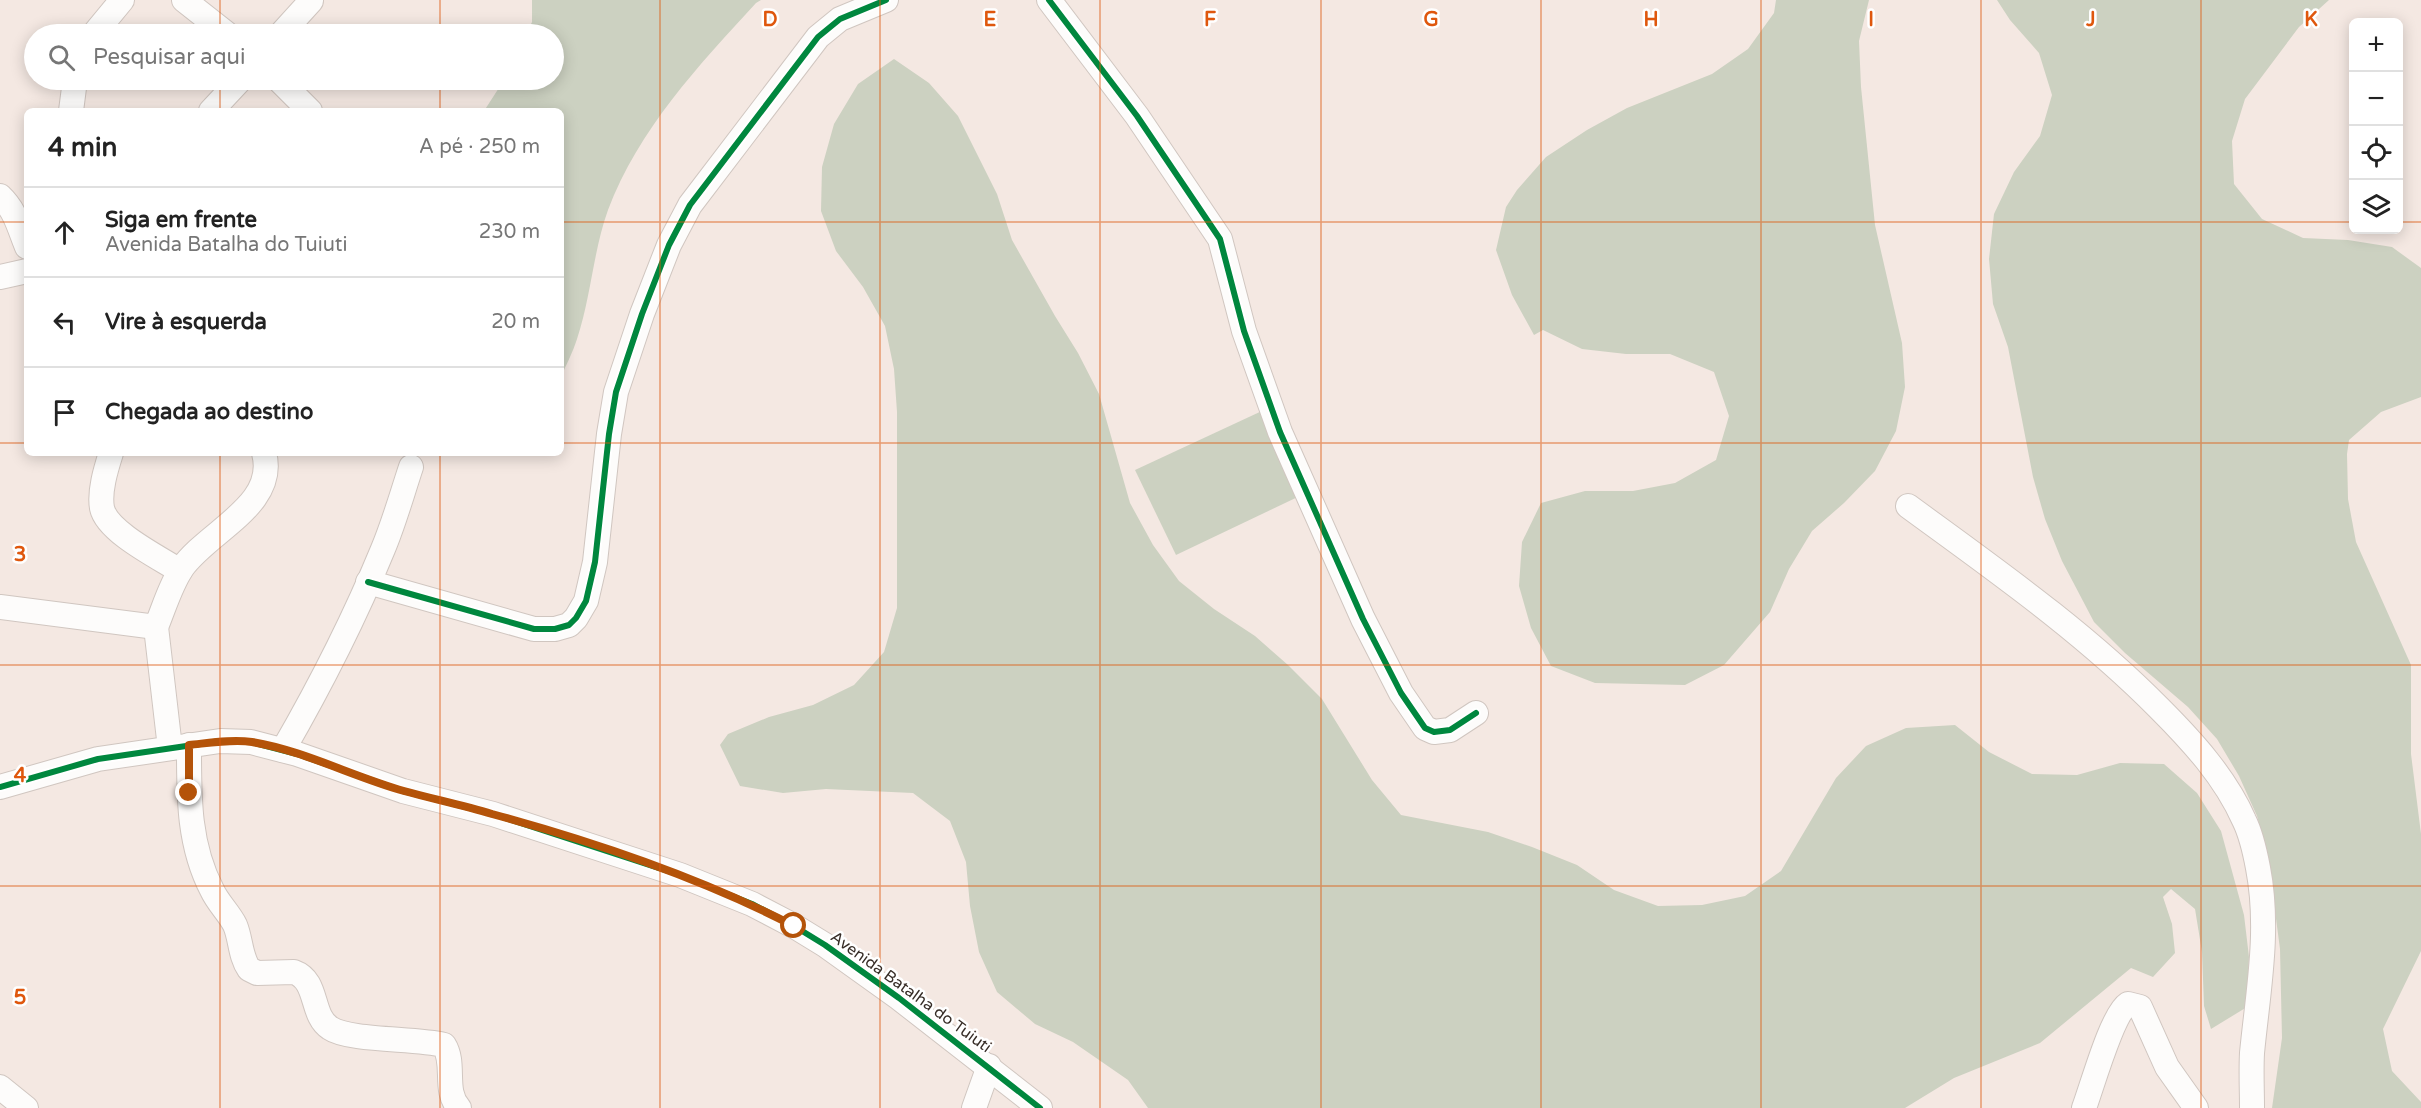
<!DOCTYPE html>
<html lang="pt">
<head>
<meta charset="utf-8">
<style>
  :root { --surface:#fff; --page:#f2f2f2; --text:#222; --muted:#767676; --line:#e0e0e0 }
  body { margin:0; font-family:"Varela Round",sans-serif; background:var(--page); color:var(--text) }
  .controls { position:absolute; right:18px; top:18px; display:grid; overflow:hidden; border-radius:9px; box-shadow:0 3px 15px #0003 }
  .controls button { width:54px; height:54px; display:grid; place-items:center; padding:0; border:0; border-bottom:2px solid var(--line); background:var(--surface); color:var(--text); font:30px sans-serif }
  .stop { position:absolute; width:18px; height:18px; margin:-14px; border:4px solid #b45309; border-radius:50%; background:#fff }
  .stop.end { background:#b45309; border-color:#fff; box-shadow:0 2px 6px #0008 }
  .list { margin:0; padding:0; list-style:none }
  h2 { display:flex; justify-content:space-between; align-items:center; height:78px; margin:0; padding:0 24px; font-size:26px }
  h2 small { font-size:20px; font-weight:400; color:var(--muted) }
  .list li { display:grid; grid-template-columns:39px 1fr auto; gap:18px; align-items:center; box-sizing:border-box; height:90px; padding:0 24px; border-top:2px solid var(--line) }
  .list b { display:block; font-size:22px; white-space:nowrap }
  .list p { margin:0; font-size:20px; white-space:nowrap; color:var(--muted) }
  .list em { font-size:20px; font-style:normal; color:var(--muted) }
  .icon { flex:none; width:33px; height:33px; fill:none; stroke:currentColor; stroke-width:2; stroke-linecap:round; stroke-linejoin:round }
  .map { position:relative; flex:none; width:2421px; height:1108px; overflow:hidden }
  .search { position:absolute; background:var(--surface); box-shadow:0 3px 15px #0003; left:24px; top:24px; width:540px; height:66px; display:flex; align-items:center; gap:15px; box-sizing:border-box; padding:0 21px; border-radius:33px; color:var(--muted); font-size:22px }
  .panel { position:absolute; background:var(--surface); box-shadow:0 3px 15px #0003; left:24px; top:108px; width:540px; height:348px; border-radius:9px }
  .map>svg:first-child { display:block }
</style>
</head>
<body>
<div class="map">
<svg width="2421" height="1108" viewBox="0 0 2421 1108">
  <rect width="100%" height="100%" fill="#f4e8e2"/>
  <g fill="#ccd1c1">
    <path d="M532 0H761L756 3C699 65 638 130 608 210 593 252 591 297 577 339 573 352 566 365 561 377V111H484L504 80H554V34H526L532 22Z"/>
    <path d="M1776 0H1869L1859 41 1861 87 1875 225 1902 343 1905 387 1896 431 1875 471 1844 503 1812 531 1789 569 1770 612 1724 665 1685 685 1595 683 1551 666 1531 628 1519 586 1522 542 1541 503 1585 491H1633L1675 483 1716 460 1729 416 1714 372 1670 354H1626L1582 349 1543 330 1534 335 1512 295 1496 250 1506 207 1517 190 1546 157 1587 130 1627 108 1712 74 1748 49 1774 13Z"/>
    <path d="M1997 0H2329L2299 27 2245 99 2232 141 2234 184 2262 219 2303 238 2348 240 2392 247 2421 268V397L2381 412 2349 440 2347 454 2348 499 2356 542 2411 665V754L2421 834V951L2383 1029 2392 1071 2421 1102V1108H2272L2282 1038 2280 949 2268 858 2257 816 2239 776 2217 739 2188 707 2125 653 2094 622 2062 561 2045 519 2033 477 2008 347 1993 304 1989 259 1994 214 2014 172 2040 136 2052 95 2039 53 2010 20Z"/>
    <path d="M894 59 929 83 958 116 997 194 1012 240 1055 316 1078 353 1099 394 1130 503 1153 545 1179 581 1214 609 1255 636 1288 665 1322 699 1372 780 1401 815 1488 832 1532 847 1577 865 1614 890 1658 906 1702 905 1745 896 1781 871 1836 778 1866 746 1906 728 1955 725 1989 752 2032 774 2077 775 2120 763 2164 764 2197 793 2221 831 2244 915 2249 957 2247 1007 2211 1029 2204 1006 2202 952 2195 909 2171 889 2163 897 2172 924 2175 953 2153 977 2131 968 2040 1043 1954 1078 1905 1108H1148L1128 1080 1073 1042 1035 1024 997 992 979 952 970 906 966 862 950 821 913 793 826 789 783 793 740 786 720 745 728 734 769 717 813 705 854 685 884 652 897 608V412L894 369 885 326 863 287 836 251 821 211 822 167 834 124 858 84Z"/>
    <path d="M1264 410 1304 494 1176 555 1135 470Z"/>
  </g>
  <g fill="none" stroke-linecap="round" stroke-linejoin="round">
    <defs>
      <g id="minor">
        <path d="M184 0 227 34"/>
        <path d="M1049 0 1137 116 1220 239 1244 331 1280 432 1363 619 1401 693 1425 728 1434 732 1450 730 1476 713"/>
        <path d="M94 34 122 0"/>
        <path d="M281 34 311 1"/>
        <path d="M279 80 310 111"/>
        <path d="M71 111 75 80"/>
        <path d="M211 111 240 80"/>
        <path d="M0 196C16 211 19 228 27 247"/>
        <path d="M0 277 27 271"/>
        <path d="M111 453C106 469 99 491 102 508 107 532 160 558 180 571"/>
        <path d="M1908 506C1994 569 2083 631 2159 708 2192 741 2225 777 2244 820 2251 834 2255 852 2258 868 2270 930 2258 991 2252 1053 2251 1071 2252 1090 2252 1108"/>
        <path d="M368 582 534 629H555L569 625 576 618 586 601 595 562 609 434 616 392 642 314 669 245 690 205 818 37 840 19 886 0"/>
        <path d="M0 607 156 627C164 608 170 586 182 568 208 531 278 505 264 453"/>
        <path d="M156 627 170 748"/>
        <path d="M189 745C189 795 188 844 212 890 218 903 229 913 235 925 241 939 240 956 249 969L257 973 294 972C319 981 310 1015 330 1028 349 1041 416 1038 444 1045 456 1064 443 1090 459 1108"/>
        <path d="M283 750C320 686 355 617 383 549 394 523 402 494 411 467"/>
        <path d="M0 787 98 759 220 741 251 742 297 754 403 791 493 814 680 875 752 904 794 926 825 945 899 998 1040 1108"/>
        <path d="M0 1087 26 1108"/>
        <path d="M974 1108 989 1066"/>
        <path d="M2084 1108C2092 1087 2112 1014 2128 1004L2140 1007 2167 1067 2196 1108"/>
      </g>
    </defs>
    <use href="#minor" stroke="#d0c6c0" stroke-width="26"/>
    <use href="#minor" stroke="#fdfcfb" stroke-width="24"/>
    <defs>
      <g id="cycleway">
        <path d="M1049 0 1137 116 1220 239 1244 331 1280 432 1363 619 1401 693 1425 728 1434 732 1450 730 1476 713"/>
        <path d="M368 582 534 629H555L569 625 576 618 586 601 595 562 609 434 616 392 642 314 669 245 690 205 818 37 840 19 886 0"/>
        <path d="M0 787 98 759 220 741 251 742 297 754 403 791 493 814 680 875 752 904 794 926 825 945 899 998 1040 1108"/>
      </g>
    </defs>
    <use href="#cycleway" stroke="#fff" stroke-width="10"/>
    <use href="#cycleway" stroke="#00873e" stroke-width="6"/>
  </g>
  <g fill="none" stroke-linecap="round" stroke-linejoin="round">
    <path stroke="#b45309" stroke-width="8" d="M189 793V745C209 743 232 739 252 742 302 750 354 777 404 791 433 799 462 805 492 814 595 842 699 877 794 926"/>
  </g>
  <path fill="none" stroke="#df570d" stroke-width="1.5" stroke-opacity="0.55" d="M220 0V34M440 0V34M660 0V1108M880 0V1108M1100 0V1108M1321 0V1108M1541 0V1108M1761 0V1108M1981 0V1108M2201 0V1108M220 80V111M440 80V111M0 222H27M561 222H2354M2398 222H2421M0 443H27M561 443H2421M220 453V1108M440 453V1108M0 665H2421M0 886H2421"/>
  <g text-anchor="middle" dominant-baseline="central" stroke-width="5" stroke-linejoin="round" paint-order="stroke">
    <g font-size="16" fill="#372d27" stroke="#fff">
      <text transform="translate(911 992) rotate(36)">Avenida Batalha do Tuiuti</text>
    </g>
  </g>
  <g font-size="20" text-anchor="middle" font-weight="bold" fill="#df570d" stroke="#fff" stroke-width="5" stroke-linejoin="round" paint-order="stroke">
    <text x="770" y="26">D</text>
    <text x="990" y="26">E</text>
    <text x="1210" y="26">F</text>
    <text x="1431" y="26">G</text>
    <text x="1651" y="26">H</text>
    <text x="1871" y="26">I</text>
    <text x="2091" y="26">J</text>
    <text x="2311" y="26">K</text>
    <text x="20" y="561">3</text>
    <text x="20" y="782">4</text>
    <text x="20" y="1004">5</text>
  </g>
</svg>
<div class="controls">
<button>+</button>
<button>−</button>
<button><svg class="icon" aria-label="locate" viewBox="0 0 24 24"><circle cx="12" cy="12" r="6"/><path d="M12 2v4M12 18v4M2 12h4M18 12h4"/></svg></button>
<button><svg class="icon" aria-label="layers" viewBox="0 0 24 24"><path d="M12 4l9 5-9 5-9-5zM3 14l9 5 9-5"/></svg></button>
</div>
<div class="stop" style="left:794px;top:926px"></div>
<div class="stop end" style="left:189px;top:793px"></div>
<div class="search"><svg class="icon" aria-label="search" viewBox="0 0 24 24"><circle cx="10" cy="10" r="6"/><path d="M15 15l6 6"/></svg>Pesquisar aqui</div>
<section class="panel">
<h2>4 min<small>A pé · 250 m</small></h2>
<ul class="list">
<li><svg class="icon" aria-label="ahead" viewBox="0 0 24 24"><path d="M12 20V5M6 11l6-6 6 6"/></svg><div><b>Siga em frente</b><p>Avenida Batalha do Tuiuti</p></div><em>230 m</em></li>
<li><svg class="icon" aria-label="left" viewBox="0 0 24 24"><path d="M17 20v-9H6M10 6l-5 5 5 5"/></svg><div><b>Vire à esquerda</b></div><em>20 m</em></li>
<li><svg class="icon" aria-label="arrive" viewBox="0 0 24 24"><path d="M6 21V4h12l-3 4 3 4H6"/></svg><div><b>Chegada ao destino</b></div></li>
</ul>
</section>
</div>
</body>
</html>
